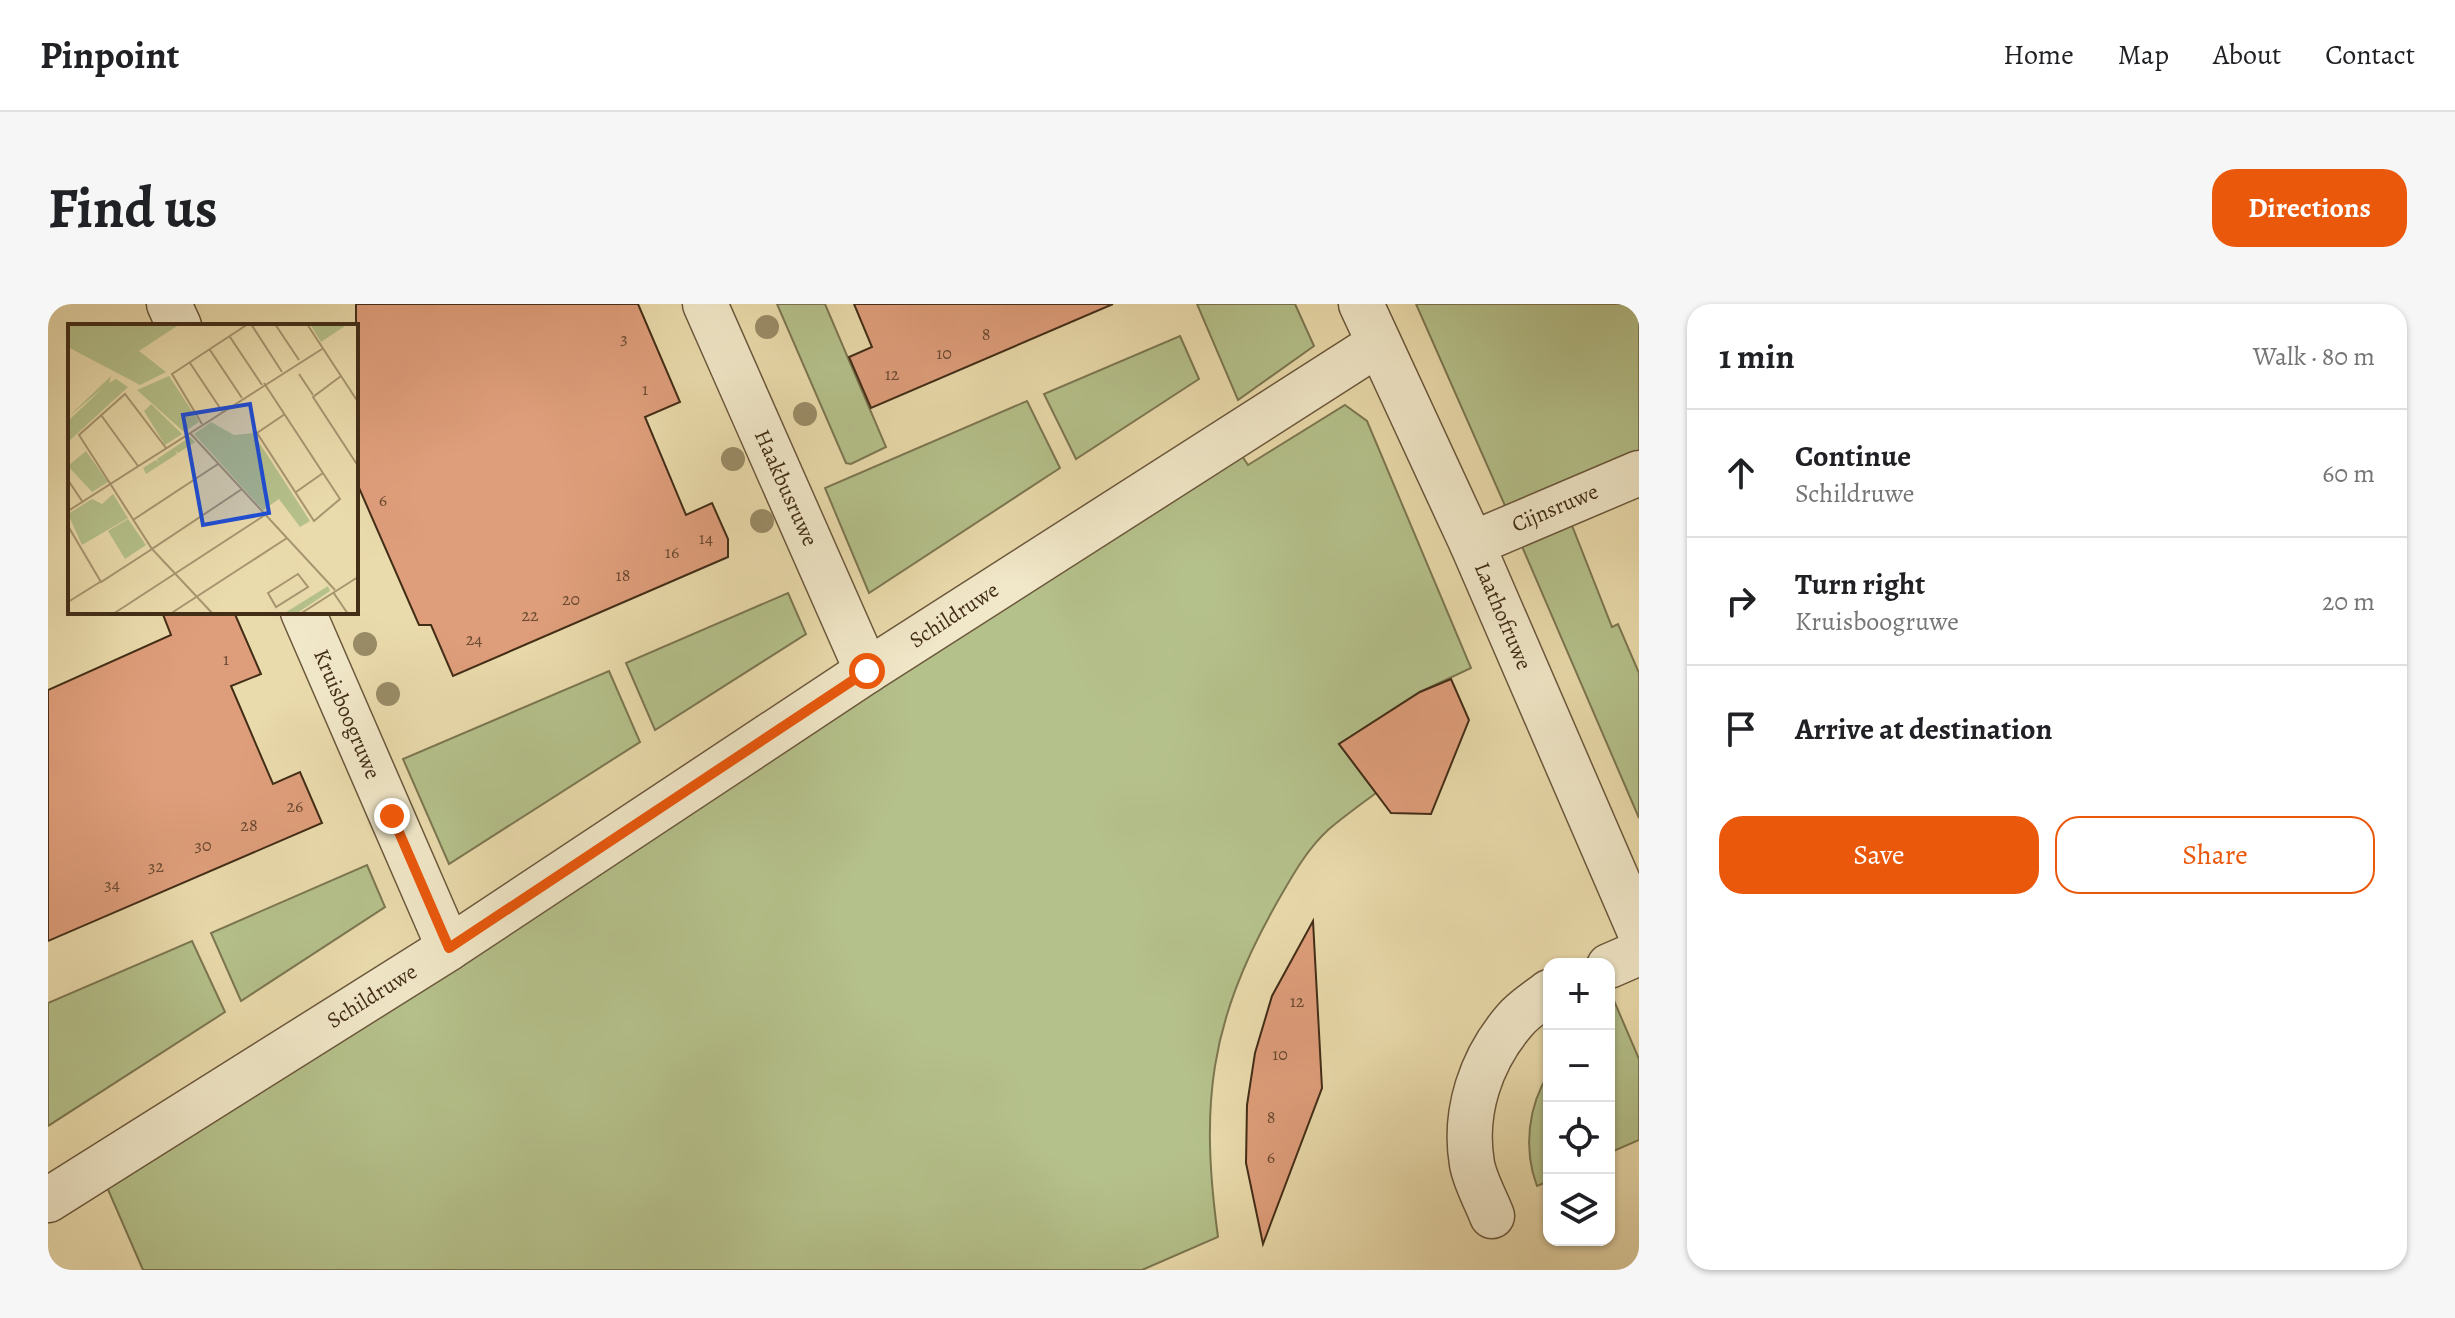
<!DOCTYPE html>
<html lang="en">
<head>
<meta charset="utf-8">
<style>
  :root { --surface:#fff; --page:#f6f6f6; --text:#202124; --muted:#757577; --line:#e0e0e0; --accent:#ea580c }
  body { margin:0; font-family:Alegreya,serif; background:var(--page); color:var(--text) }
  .controls { position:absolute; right:24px; bottom:24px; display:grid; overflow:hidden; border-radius:16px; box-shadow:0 2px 6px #0004 }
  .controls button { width:72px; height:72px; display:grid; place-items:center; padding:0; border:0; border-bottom:2px solid var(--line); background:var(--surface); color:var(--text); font:40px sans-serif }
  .stop { position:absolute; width:24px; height:24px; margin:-18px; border:6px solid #ea580c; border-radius:50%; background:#fff }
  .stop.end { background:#ea580c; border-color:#fff; box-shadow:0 2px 8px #0008 }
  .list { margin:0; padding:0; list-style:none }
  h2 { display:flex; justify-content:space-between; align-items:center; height:104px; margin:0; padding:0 32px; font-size:34px }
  h2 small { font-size:26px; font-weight:400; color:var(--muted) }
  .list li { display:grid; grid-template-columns:52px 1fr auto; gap:24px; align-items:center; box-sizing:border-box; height:128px; padding:0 32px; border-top:2px solid var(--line) }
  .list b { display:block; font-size:30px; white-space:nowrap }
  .list p { margin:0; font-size:26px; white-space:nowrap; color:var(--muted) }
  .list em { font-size:26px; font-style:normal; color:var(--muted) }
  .actions { display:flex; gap:16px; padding:24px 32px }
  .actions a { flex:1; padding:18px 0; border:2px solid var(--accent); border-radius:24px; text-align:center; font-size:28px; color:var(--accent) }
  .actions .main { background:var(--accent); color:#fff }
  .icon { flex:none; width:44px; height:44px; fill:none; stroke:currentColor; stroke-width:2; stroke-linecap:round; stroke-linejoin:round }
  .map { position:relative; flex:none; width:1591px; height:966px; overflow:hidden; border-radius:24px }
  header { display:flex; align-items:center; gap:48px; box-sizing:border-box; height:112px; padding:0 40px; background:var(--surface); border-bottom:2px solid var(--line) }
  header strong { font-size:38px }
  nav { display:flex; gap:44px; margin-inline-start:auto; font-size:28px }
  .intro { display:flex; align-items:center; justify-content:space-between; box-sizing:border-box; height:192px; padding:0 48px }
  h1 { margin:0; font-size:56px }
  .button { padding:20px 36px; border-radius:24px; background:var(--accent); color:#fff; font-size:28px; font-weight:700 }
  main { display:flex; gap:48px; padding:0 48px }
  aside { flex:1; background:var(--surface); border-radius:24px; box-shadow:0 2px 6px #0004 }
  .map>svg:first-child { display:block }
</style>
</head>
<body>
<header>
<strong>Pinpoint</strong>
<nav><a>Home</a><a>Map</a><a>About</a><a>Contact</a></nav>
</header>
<div class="intro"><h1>Find us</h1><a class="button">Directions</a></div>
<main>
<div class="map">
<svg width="1591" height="966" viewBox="0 0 1591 966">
  <rect width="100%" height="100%" fill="#eadbac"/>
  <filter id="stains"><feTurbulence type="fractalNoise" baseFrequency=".0025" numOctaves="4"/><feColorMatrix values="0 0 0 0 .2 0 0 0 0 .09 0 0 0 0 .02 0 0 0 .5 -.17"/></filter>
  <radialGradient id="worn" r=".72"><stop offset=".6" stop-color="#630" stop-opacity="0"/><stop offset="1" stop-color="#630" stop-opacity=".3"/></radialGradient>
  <g fill="#b5c18b" stroke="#7c7751" stroke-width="2">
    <path d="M729 0H777L838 143 803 160 798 159Z"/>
    <path d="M1149 0H1247L1266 42 1190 96Z"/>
    <path d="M1368 0H1591V147L1458 204Z"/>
    <path d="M1132 32 1151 75 1028 155 996 90Z"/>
    <path d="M979 97 1012 164 821 289 777 184Z"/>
    <path d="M1297 101 1319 117 1423 364 1372 388 1291 440 1328 489C1312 501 1295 513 1280 526 1257 547 1242 576 1227 602 1161 720 1152 800 1170 933L1094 966H95L58 881 1190 146 1200 161Z"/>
    <path d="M1523 219 1564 323 1570 320 1591 369V514L1473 240Z"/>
    <path d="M740 289 758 330 607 426 578 359Z"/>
    <path d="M561 367 592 438 401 560 355 455Z"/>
    <path d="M319 561 337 603 193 697 163 629Z"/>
    <path d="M144 637 177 708 0 822V699Z"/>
    <path d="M1561 685 1591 755V836L1561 849Z"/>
    <path d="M1501 769V877L1489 882C1475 845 1480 802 1501 769Z"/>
  </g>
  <g fill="#df9e7b" stroke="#422d17" stroke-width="2">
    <path d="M308 0H590L632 98 597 113 638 211 664 199 680 235V253L405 372 383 321H371L308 177Z"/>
    <path d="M806 0H1065L823 104 801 53 824 43Z"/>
    <path d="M114 308H186L213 370 183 382 225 480 252 468 274 519 0 637V386L123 331Z"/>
    <path d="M1403 375 1421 416 1383 510 1343 509 1291 440 1372 388Z"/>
    <path d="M1265 617 1274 784 1215 940 1198 859 1199 801 1207 749 1224 692Z"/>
  </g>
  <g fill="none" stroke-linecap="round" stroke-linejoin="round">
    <defs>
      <g id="minor">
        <path d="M121 0 131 22"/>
        <path d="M657 0 819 367"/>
        <path d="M1313 0 1424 240 1591 626"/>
        <path d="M1424 240 1591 169"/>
        <path d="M255 308 401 644"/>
        <path d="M1561 662 1591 649"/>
        <path d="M0 896 401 644 819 367 1330 40"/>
        <path d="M1444 912C1438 896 1427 877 1424 860 1415 808 1433 755 1467 716 1476 705 1490 697 1501 688"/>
      </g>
    </defs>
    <use href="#minor" stroke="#6c583c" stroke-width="47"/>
    <use href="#minor" stroke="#f1e8c9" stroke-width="44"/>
  </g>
  <g fill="#9a8c67">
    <circle cx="719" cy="23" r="12"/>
    <circle cx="757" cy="110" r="12"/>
    <circle cx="685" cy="155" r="12"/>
    <circle cx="714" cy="217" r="12"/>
    <circle cx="317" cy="340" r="12"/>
    <circle cx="340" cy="390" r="12"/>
  </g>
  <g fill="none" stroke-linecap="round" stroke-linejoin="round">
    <path stroke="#ea580c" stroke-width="10" d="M344 512 401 644 819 367"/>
  </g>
  <g text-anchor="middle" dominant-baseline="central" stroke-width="7" stroke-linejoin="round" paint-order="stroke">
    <g font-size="18" fill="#694930">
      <text x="938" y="30">8</text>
      <text x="576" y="34">3</text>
      <text x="896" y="49">10</text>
      <text x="844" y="70">12</text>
      <text x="597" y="85">1</text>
      <text x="335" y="196">6</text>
      <text x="658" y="234">14</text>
      <text x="624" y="248">16</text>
      <text x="575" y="271">18</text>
      <text x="523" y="295">20</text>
      <text x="482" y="311">22</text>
      <text x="426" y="335">24</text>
      <text x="178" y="355">1</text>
      <text x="247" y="502">26</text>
      <text x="201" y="521">28</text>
      <text x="155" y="541">30</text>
      <text x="108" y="562">32</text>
      <text x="64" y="580">34</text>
      <text x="1249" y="697">12</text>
      <text x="1232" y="750">10</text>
      <text x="1223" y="813">8</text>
      <text x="1223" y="853">6</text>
    </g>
    <g font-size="22" fill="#422d17" stroke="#f1e8c9">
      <text transform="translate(738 184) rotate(66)">Haakbusruwe</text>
      <text transform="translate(1507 204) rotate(-23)">Cijnsruwe</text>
      <text transform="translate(906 311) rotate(-33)">Schildruwe</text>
      <text transform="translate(1455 312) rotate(67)">Laathofruwe</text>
      <text transform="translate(299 410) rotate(67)">Kruisboogruwe</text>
      <text transform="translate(324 692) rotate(-32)">Schildruwe</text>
    </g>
  </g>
  <g transform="translate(20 20)">
    <rect width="290" height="290" fill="#eadbac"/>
    <path d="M0 0H112L71 27 98 48 72 61 0 23ZM242 0H280L253 18ZM43 52 41 59 48 55 60 63 0 118V97L36 63 0 93ZM101 52 131 98 116 108 69 66ZM83 80 114 110 97 121 76 87ZM143 98 166 111 185 109 242 197 232 203 211 175 195 186 126 110ZM122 113 127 118 110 129 107 126 109 130 78 150 75 144 88 136 91 139 89 135ZM18 127 40 158 24 168 0 142ZM45 170 60 194 14 221 0 190 24 175 34 180ZM60 195 78 221 57 235 40 207ZM260 262 262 267 228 290H215Z" fill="#b5c18b"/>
    <path fill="none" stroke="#a79570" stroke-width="2" d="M183 0 214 48M207 0 231 36M239 0 290 78M162 13 194 61M142 26 174 74M122 39 154 87M231 50 245 71M273 52 245 73 290 142M196 59 272 175 246 197 189 109 217 90M33 91 70 142M134 100 104 50 180 0M122 109 267 266M0 156 14 177M228 168 255 149M0 187 254 25M65 196 150 140M0 202 33 258 84 225 11 111 57 70 98 124M230 250 240 263 208 283 200 269ZM265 268 280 290M0 278 32 258M45 290 197 191M102 290 219 214M145 290 84 225 174 165M232 290 290 253"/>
    <path fill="#1d4ed8" fill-opacity="0.15" stroke="#1d4ed8" stroke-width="4" d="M182 80 201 189 135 201 115 91Z"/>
    <rect width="290" height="290" fill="none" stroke="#422d17" stroke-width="4"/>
  </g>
  <rect width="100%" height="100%" filter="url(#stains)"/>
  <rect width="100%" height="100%" fill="url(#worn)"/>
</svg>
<div class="controls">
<button>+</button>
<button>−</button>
<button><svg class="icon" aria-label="locate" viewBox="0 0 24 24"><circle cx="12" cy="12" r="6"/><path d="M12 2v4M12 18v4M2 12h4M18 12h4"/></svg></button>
<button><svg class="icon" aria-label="layers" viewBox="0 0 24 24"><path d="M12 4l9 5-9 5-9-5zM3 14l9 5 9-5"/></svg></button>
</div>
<div class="stop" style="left:819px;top:367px"></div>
<div class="stop end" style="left:344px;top:512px"></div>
</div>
<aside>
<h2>1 min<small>Walk · 80 m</small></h2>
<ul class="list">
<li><svg class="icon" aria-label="ahead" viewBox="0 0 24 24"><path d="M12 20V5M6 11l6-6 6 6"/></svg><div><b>Continue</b><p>Schildruwe</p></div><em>60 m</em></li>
<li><svg class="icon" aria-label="right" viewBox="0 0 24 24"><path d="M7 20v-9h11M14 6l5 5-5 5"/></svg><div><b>Turn right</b><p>Kruisboogruwe</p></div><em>20 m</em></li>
<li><svg class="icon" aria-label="arrive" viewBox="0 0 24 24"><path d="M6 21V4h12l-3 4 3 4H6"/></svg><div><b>Arrive at destination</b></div></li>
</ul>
<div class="actions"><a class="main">Save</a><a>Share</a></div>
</aside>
</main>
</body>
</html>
